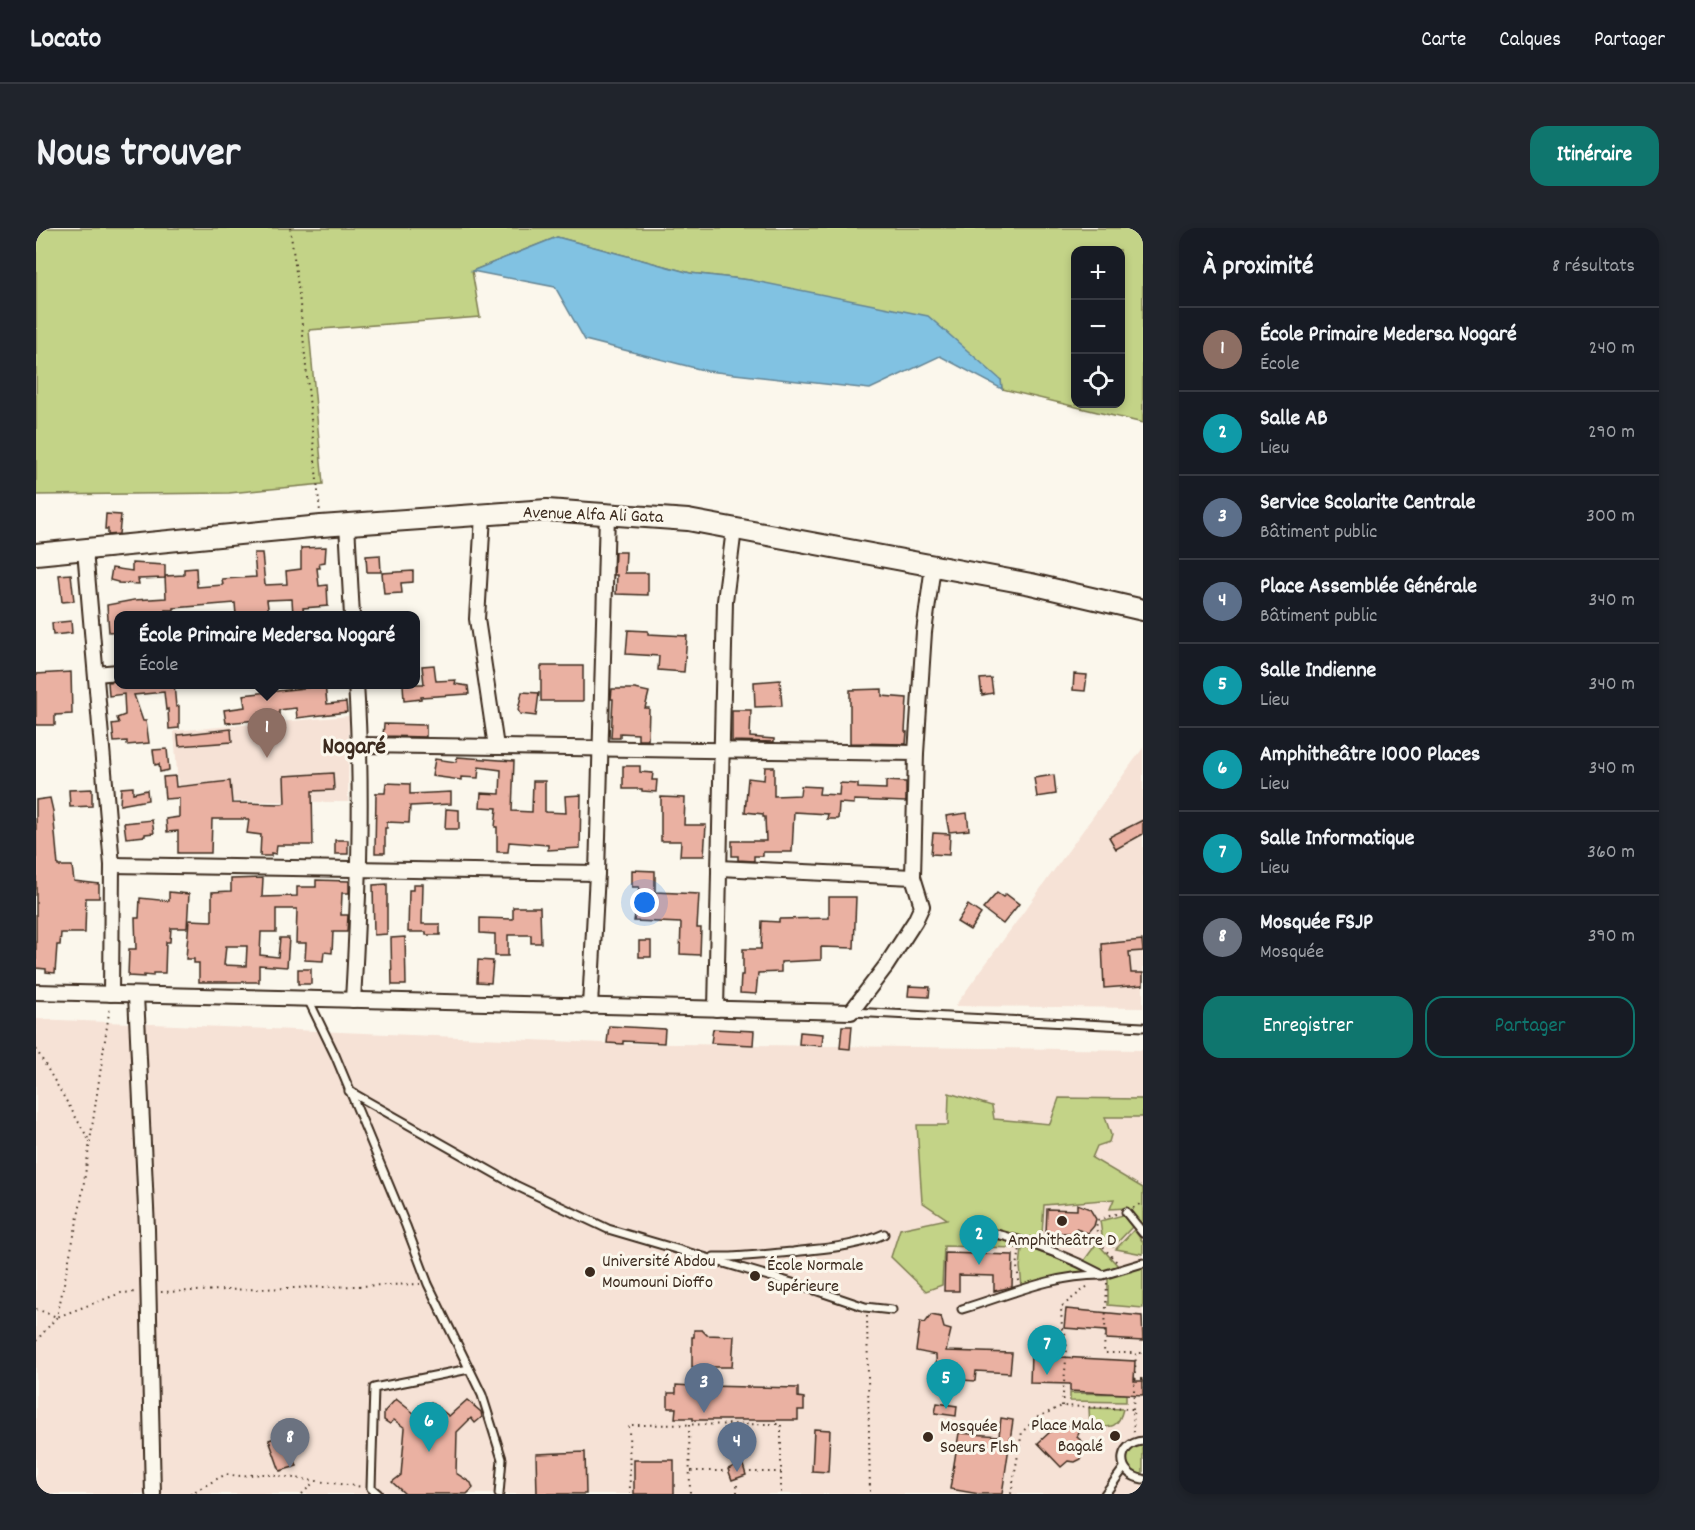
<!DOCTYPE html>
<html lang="fr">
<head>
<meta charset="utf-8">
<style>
  :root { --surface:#171b24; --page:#20242c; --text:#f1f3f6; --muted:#9ea1a6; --line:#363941; --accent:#0f766e }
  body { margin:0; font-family:Dekko,sans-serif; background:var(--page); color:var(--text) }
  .controls { position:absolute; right:18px; top:18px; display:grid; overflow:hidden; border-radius:12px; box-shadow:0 3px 9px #0003 }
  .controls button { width:54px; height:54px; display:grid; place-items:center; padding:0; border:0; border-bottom:2px solid var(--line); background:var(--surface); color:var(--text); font:30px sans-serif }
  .you { position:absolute; left:609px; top:675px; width:21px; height:21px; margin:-15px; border:4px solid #fff; border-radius:50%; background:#1a73e8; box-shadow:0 0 0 9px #1a73e833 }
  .badge { display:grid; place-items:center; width:39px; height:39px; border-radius:50%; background:var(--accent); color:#fff; font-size:20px; font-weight:700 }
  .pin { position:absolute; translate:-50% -50px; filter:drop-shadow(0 2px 3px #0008) }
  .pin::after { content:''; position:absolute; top:32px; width:21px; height:18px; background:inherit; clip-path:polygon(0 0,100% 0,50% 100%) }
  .popup { position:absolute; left:78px; top:383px; width:306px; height:78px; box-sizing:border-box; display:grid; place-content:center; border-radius:12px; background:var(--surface); filter:drop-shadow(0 2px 4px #0005); font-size:20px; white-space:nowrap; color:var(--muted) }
  .popup b { font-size:22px; color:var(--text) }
  .popup::after { content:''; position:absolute; left:50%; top:100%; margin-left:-12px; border:12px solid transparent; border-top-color:var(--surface) }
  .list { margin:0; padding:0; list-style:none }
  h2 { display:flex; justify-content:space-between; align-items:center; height:78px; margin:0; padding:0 24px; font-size:26px }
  h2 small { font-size:20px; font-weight:400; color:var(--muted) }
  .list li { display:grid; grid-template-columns:39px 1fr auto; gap:18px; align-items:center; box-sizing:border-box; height:84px; padding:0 24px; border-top:2px solid var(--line) }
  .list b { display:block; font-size:22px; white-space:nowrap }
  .list p { margin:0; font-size:20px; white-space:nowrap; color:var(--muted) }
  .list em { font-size:20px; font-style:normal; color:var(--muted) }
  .actions { display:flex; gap:12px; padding:18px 24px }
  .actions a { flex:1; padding:14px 0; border:2px solid var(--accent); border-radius:18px; text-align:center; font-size:21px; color:var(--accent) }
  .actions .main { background:var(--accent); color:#fff }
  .icon { flex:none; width:33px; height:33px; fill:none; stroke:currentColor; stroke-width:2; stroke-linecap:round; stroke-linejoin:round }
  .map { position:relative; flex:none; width:1107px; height:1266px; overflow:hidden; border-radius:18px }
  header { display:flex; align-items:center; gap:36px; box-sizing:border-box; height:84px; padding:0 30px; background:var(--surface); border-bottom:2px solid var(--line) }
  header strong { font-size:28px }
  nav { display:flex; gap:33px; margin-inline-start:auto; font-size:21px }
  .intro { display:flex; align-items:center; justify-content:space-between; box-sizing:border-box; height:144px; padding:0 36px }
  h1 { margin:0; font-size:42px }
  .button { padding:15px 27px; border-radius:18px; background:var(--accent); color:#fff; font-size:21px; font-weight:700 }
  main { display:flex; gap:36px; padding:0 36px }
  aside { flex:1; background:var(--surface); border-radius:18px; box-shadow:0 3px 9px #0003 }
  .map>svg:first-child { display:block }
</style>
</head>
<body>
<header>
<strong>Locato</strong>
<nav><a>Carte</a><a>Calques</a><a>Partager</a></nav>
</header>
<div class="intro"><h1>Nous trouver</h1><a class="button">Itinéraire</a></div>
<main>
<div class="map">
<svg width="1107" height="1266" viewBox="0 0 1107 1266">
  <rect width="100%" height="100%" fill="#fbf7ec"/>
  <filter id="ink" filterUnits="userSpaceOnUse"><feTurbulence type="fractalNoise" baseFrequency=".0167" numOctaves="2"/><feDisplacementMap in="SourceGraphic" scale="12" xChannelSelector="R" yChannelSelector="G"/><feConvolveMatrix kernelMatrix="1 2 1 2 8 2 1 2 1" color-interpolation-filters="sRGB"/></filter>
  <g filter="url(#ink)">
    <g fill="#f6e2d6">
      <path d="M313 488 312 574 143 573 138 503Z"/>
      <path d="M1107 520V780L919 778Z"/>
      <path d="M0 791 566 815 1107 822V1266H0Z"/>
    </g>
    <g fill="#c3d387" stroke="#7f7e52" stroke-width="1.5" fill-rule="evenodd">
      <path d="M0 0H1107V195L966 161 965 152 714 52 654 45 521 9 436 43 444 89 273 102 287 256 193 265 0 267ZM1040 22H1084V176H1040Z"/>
      <path d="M913 865 956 878 958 891 1014 896 1023 870 1107 871V889H1069L1075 907 1073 914 1061 918 1056 930 1107 960V1001L1091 980 1074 981 1078 971 1008 977 1006 1006 1000 1009H988L980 1020 908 1018 906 1057 890 1063 855 1029 864 1001 911 991 886 974 881 897H912Z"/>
      <path d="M1087 987 1096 999 1077 1019 1067 1013 1064 993Z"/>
      <path d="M1098 1002 1107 1014V1026L1080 1021Z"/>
      <path d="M1061 1015 1083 1039 1067 1045 1047 1034Z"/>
      <path d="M993 1020 1060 1045H1038L986 1059 984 1039 986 1021Z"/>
      <path d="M1107 1036V1080L1072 1077V1047Z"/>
      <path d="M1034 1165 1090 1166V1174L1034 1173Z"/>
      <path d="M1053 1180 1087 1181C1082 1202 1074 1199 1054 1199Z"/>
      <path d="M1107 1215V1248C1091 1244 1086 1233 1095 1219Z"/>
    </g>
    <path fill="#81c2e2" stroke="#658594" stroke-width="1.5" d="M521 9 654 45 714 52 892 88 965 152 966 161 904 128 834 161 671 143 549 112 519 59 436 43Z"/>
    <g fill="#eab1a2" stroke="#3b2a1e" stroke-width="1.5" fill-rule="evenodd">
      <path d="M70 286 85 287 83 306 72 307V301H69Z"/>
      <path d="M290 319 289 334 283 335 284 340H281L283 358 291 357 292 378 267 380 268 387H257L256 371 231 372 233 387H200L199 375 138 380V382H129L130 387H82V403L73 404 71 377 98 372 130 370 129 348 148 347V341L160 340 161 359 187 357 186 351 220 349 218 325H226L229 357 251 356 250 343 265 341V320Z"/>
      <path d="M579 324H590L589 345H612V367L580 366 581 347H578Z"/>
      <path d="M344 327 345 344H331L330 328Z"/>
      <path d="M96 335 129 337V350L102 351 103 356 82 355V354L74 352 76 340 96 343Z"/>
      <path d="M377 343V354L365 355 366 365 348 366 346 345Z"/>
      <path d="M35 346 38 373 26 374 23 347Z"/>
      <path d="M35 393 36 405 17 407 16 395Z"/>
      <path d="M592 402 612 403V406L651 408 648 444 622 442 623 428 590 426Z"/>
      <path d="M398 437 400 453 420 452 419 456 432 458 433 466 385 469V471L368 473 367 456H388L386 438Z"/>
      <rect x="505" y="438" width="42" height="35"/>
      <path d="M35 444 36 486 19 487V497H0V446Z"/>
      <path d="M1038 446 1051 447 1049 463 1037 462Z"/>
      <path d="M955 450 957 465 946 467 944 451Z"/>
      <path d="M744 452 746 478 719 479 718 454Z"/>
      <path d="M82 453V456H138L140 479 143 478V500L133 501 132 481 130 482 128 464 98 467 107 493H110L113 515 91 517V513L78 514 76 496 83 495 81 490 89 487 88 466 73 468 72 454Z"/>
      <path d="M276 456H289L291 476 310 474 311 484 261 490 260 480 243 482V490L190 495 188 482 209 479 207 467 276 459Z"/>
      <path d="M576 461H599L613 464 609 480H613L612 512H602V506L584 505V510H575L577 471H575Z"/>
      <path d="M846 461V468L871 470 869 504H871L870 516 814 515V462Z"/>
      <path d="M486 464 503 465 500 488 484 486 482 482Z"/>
      <path d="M696 482H715L714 509 738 511V514L696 513Z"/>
      <path d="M348 496 390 497V509L347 508Z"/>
      <path d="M195 501 196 514 143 518 142 507Z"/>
      <path d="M131 521 133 542 124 544 123 536 119 537 117 522Z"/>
      <path d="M421 529 478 533 476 583 496 584 497 553H509V584L530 585 529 568 545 567 544 620 512 622V617L473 614 472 624H461V599H459L461 580 444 579 445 565 464 566 465 542 443 539 442 550 425 549V552L396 548 399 531 420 534Z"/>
      <path d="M587 538H604V544L617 545 616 552H621L620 564 606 563V561H587Z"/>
      <path d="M729 539H738V568L764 567 765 558 784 559 783 566 803 567 804 555 822 556V560L850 561V553L870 554V574L818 572V576L803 575 802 591H791L792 586 758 584 756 624H727V628H718V633L702 632V628H696V613H730L729 589H727V586L709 584 712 550 728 552Z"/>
      <path d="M297 545 298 562 276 563 277 617H241L240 626 235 625V628H224L225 607 211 605 213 591H176L175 625H142V603L131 604 130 591 143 589V570L129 571 127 549 139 548 140 559 194 553 196 575 246 576 249 575 248 548Z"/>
      <path d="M1018 547 1020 566 1001 569 998 550Z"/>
      <path d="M350 555 374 556V566L415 564V576L374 578 373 595 351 594V600H349V625H339L340 565H349Z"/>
      <path d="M97 559V565L111 562 112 572 84 577 85 560Z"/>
      <path d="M56 561V578L34 579 33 562Z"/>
      <path d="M625 569 649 570 648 597H670L668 628H644L645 613H625Z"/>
      <path d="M14 570 17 583 22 638H36L38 653 63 656V670H50L49 705H25L24 717H21L19 745 10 744V741L0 740V572Z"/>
      <path d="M410 581 423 582V601H409Z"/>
      <path d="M931 585 933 602 913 604 910 588Z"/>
      <path d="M116 592 118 605 109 606V608L90 610 88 595Z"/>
      <path d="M1107 592V606L1080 621 1073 609Z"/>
      <path d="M897 605 914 606 913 627 895 626Z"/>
      <rect x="299" y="612" width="13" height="14"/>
      <path d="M596 642 619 643V664L663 666 661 700H665L664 727 644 726 645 695 598 693 603 659H596Z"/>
      <path d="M227 650 226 669 261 668V659H280V652L313 653V665H306L305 687H312L311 704H297L296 725 288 724 287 733 269 732 270 715H260L261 681H240V704H225L224 727 242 729 244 710H253L251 739 223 737V754H163V735H158V731H150L153 692 176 693V664L195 663V651ZM190 718H211L210 738 188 737Z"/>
      <path d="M351 656V706L338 707 337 657Z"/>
      <path d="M377 656H387L386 696H404V707H390V704H372L373 662H377Z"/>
      <path d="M133 664 153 666 151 700H135L134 714H130L129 745H117V748L108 747V749L92 748 93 721H100L99 690H103L104 670 133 673Z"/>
      <path d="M961 665 967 669 970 666 983 676 967 696 947 681Z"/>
      <path d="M793 669H820L818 720 785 719V732L745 734V744L722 745 720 766 704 765 705 747H707V721H725L726 693 743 694V691L793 690Z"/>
      <path d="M932 677 945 686 934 702 921 694Z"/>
      <path d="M477 679H504L505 715H495V707H472V728H459V706L444 705V690L477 691Z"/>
      <path d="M369 709 370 757H356L355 710Z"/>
      <path d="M1106 712 1107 723 1093 724 1095 745H1107V757L1068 760 1066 716Z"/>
      <rect x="603" y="713" width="12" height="16"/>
      <path d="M442 732 457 733 455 755 441 754Z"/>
      <rect x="262" y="741" width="13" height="15"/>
      <path d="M873 758 894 759 893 769 872 768Z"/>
      <path d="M573 798 629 801 628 815 587 813V816L571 815Z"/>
      <path d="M806 798H816L814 821 804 820Z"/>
      <path d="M677 801 718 803 717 817 675 815Z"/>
      <path d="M764 804 787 806 786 818 763 816Z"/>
      <path d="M1041 976 1054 981 1060 991 1058 998 1052 1005 1040 1001V1005H1010L1011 981 1041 982Z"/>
      <path d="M909 1025 977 1027 976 1059 958 1063V1048L923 1047V1063H908Z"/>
      <path d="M1030 1081 1106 1088 1107 1113 1070 1111V1103L1028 1100Z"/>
      <path d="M895 1087 905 1089 908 1100 915 1102 910 1123 976 1125 974 1145 940 1143 939 1153 914 1151V1153H901L900 1127 880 1123 884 1094 889 1095Z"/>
      <path d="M658 1102H666L671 1107 698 1108 696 1139H673L671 1158 762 1160V1169L768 1170V1182H762V1192H657V1190H639L640 1180H632V1165H640V1157L656 1158 658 1139H656V1109H658Z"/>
      <path d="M993 1109 1026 1110 1025 1129 1099 1133 1098 1153H1107V1167L1034 1163V1156L994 1155 995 1126H993Z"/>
      <path d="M360 1171 379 1186 395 1174 413 1188 431 1172 445 1184 446 1189 439 1195 435 1190 421 1204 420 1245 435 1255 437 1260 431 1266H369L356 1254 365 1247 369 1200 358 1192 354 1196 348 1192V1184Z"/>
      <path d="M901 1175 921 1178 920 1188 899 1185Z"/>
      <path d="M965 1190 977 1192 966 1266H943L914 1261 923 1205 963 1208Z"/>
      <path d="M1026 1193 1031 1198 1039 1196 1043 1197 1045 1201 1041 1209 1049 1216 1045 1220V1231L1039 1234 1032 1233 1025 1239 1002 1215Z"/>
      <path d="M778 1201 794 1202 792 1244 776 1243Z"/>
      <path d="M250 1206 261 1238 244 1243 233 1212Z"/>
      <path d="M549 1224 550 1266H501L500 1226Z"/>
      <rect x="598" y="1232" width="40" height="34"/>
      <path d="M706 1234 710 1247 696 1252 692 1241Z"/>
    </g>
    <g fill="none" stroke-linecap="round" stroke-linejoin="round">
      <defs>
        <g id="lane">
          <path d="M272 771 299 827 370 998 392 1056 446 1167 466 1231 463 1266"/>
          <path d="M816 784 1107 799"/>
          <path d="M313 863 481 958 572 1001 770 1059 829 1079 856 1082"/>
          <path d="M1090 984 1107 1005"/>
          <path d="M941 1002C986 1010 1027 1026 1067 1047L1107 1035"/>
          <path d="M678 1029C705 1030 731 1026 757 1024 788 1020 820 1019 848 1006"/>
          <path d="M926 1081C973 1067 1015 1047 1065 1047"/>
          <path d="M1107 1213C1080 1215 1080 1247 1107 1251"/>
          <path d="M342 1266 335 1260 338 1160 433 1141"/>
          <path d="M1069 1266 1088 1240"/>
        </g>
        <g id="street">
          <path d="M447 287 441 391 460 519"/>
          <path d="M311 296 316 388"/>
          <path d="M49 322 76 637 75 766"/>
          <path d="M60 446 82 444"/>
          <path d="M880 525 888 404 897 338"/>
          <path d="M76 637 561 645"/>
          <path d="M683 640 877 649"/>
          <path d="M0 764 815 784 850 738 879 693 886 678 877 649 880 525 324 517"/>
          <path d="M100 767 111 1001 117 1266"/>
          <path d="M317 772C323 667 327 562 320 456"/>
          <path d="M554 778 561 645 571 286"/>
          <path d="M680 781 689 373 698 301"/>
        </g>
        <path id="secondary" d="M0 326 285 298 511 282 652 292 995 356 1107 382"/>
      </defs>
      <use href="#lane" stroke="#3b2a1e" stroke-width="11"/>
      <use href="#street" stroke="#3b2a1e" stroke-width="18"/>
      <use href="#secondary" stroke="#3b2a1e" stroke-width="24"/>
      <g stroke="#3b2a1e" stroke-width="2" stroke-dasharray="1.5 4.5" stroke-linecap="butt">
        <path d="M254 0 263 66 284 284"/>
        <path d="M0 821 53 912"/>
        <path d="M1097 980 1107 974"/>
        <path d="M1080 986 1061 992C1058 1011 1069 1022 1081 1034"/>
        <path d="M983 1053 981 1039 984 1020"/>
        <path d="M1071 1055 1068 1125H1100"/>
        <path d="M125 1064 384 1056"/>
        <path d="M0 1081 21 1089 85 1065 102 1064"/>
        <path d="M831 1088 834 1266"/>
        <path d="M0 1113 21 1089 45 974 74 778"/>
        <path d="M1099 1151H1107"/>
        <path d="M1026 1178 1031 1121 1029 1104 1026 1101 1025 1079 1052 1058"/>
        <path d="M1097 1181 1100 1125H1107"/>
        <path d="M653 1197 654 1266"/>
        <path d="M702 1197V1230"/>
        <path d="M655 1243H688"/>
        <path d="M714 1244H745"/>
        <path d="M701 1257V1266"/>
        <path d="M154 1266 190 1246 202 1248 227 1246 327 1259"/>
        <path d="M266 1266 278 1254"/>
        <path d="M594 1266 593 1197 745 1196V1266"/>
        <path d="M975 1266 986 1204 1002 1189 1026 1178 1097 1181 1098 1206"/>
      </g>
      <use href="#lane" stroke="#fbf7ec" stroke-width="7"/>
      <use href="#street" stroke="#fbf7ec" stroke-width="14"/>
      <use href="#secondary" stroke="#fbf7ec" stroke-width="20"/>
    </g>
  </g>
  <g fill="#3b2a1e" stroke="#fbf7ec" stroke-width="2">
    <circle cx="1026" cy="993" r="6"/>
    <circle cx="554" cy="1044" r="6"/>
    <circle cx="719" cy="1048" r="6"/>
    <circle cx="1079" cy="1208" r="6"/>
    <circle cx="892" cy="1209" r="6"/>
  </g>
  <g text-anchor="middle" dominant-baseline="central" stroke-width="6" stroke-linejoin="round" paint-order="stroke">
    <g font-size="18" fill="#3b2a1e" stroke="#fbf7ec">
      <text transform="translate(557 288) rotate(2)">Avenue Alfa Ali Gata</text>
    </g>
    <g font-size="18" fill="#3b2a1e" stroke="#fbf7ec" text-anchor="start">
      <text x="1026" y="1013" text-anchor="middle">Amphitheâtre D</text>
      <text x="566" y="1034">Université Abdou<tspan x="566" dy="21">Moumouni Dioffo</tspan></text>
      <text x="731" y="1038">École Normale<tspan x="731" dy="21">Supérieure</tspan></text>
      <text x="1067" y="1198" text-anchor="end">Place Mala<tspan x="1067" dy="21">Bagalé</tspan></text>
      <text x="904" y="1199">Mosquée<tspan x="904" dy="21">Soeurs Flsh</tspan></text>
    </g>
    <g font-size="24" font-weight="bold" fill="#3b2a1e" stroke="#fbf7ec">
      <text x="318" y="520">Nogaré</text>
    </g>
  </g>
</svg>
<div class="controls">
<button>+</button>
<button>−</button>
<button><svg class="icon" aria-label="locate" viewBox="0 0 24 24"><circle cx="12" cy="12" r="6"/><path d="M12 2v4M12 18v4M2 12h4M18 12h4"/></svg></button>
</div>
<div class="you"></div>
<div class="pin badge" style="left:231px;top:530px;background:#8d6e63">1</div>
<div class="popup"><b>École Primaire Medersa Nogaré</b>École</div>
<div class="pin badge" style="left:943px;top:1037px;background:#0f9aa8">2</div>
<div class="pin badge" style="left:668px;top:1185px;background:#5c6f8a">3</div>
<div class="pin badge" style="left:701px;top:1244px;background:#5c6f8a">4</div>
<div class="pin badge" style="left:910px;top:1181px;background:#0f9aa8">5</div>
<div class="pin badge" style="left:393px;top:1224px;background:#0f9aa8">6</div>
<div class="pin badge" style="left:1011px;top:1147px;background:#0f9aa8">7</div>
<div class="pin badge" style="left:254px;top:1240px;background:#6b7280">8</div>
</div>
<aside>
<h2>À proximité<small>8 résultats</small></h2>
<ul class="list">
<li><span class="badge" style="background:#8d6e63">1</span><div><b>École Primaire Medersa Nogaré</b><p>École</p></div><em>240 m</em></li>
<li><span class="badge" style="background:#0f9aa8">2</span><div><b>Salle AB</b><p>Lieu</p></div><em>290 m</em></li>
<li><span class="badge" style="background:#5c6f8a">3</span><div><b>Service Scolarite Centrale</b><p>Bâtiment public</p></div><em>300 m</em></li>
<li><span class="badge" style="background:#5c6f8a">4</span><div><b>Place Assemblée Générale</b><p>Bâtiment public</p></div><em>340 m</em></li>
<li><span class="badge" style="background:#0f9aa8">5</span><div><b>Salle Indienne</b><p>Lieu</p></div><em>340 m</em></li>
<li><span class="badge" style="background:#0f9aa8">6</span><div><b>Amphitheâtre 1000 Places</b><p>Lieu</p></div><em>340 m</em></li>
<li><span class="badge" style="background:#0f9aa8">7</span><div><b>Salle Informatique</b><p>Lieu</p></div><em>360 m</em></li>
<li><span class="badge" style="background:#6b7280">8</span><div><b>Mosquée FSJP</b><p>Mosquée</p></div><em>390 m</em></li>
</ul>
<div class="actions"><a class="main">Enregistrer</a><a>Partager</a></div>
</aside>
</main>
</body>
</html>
